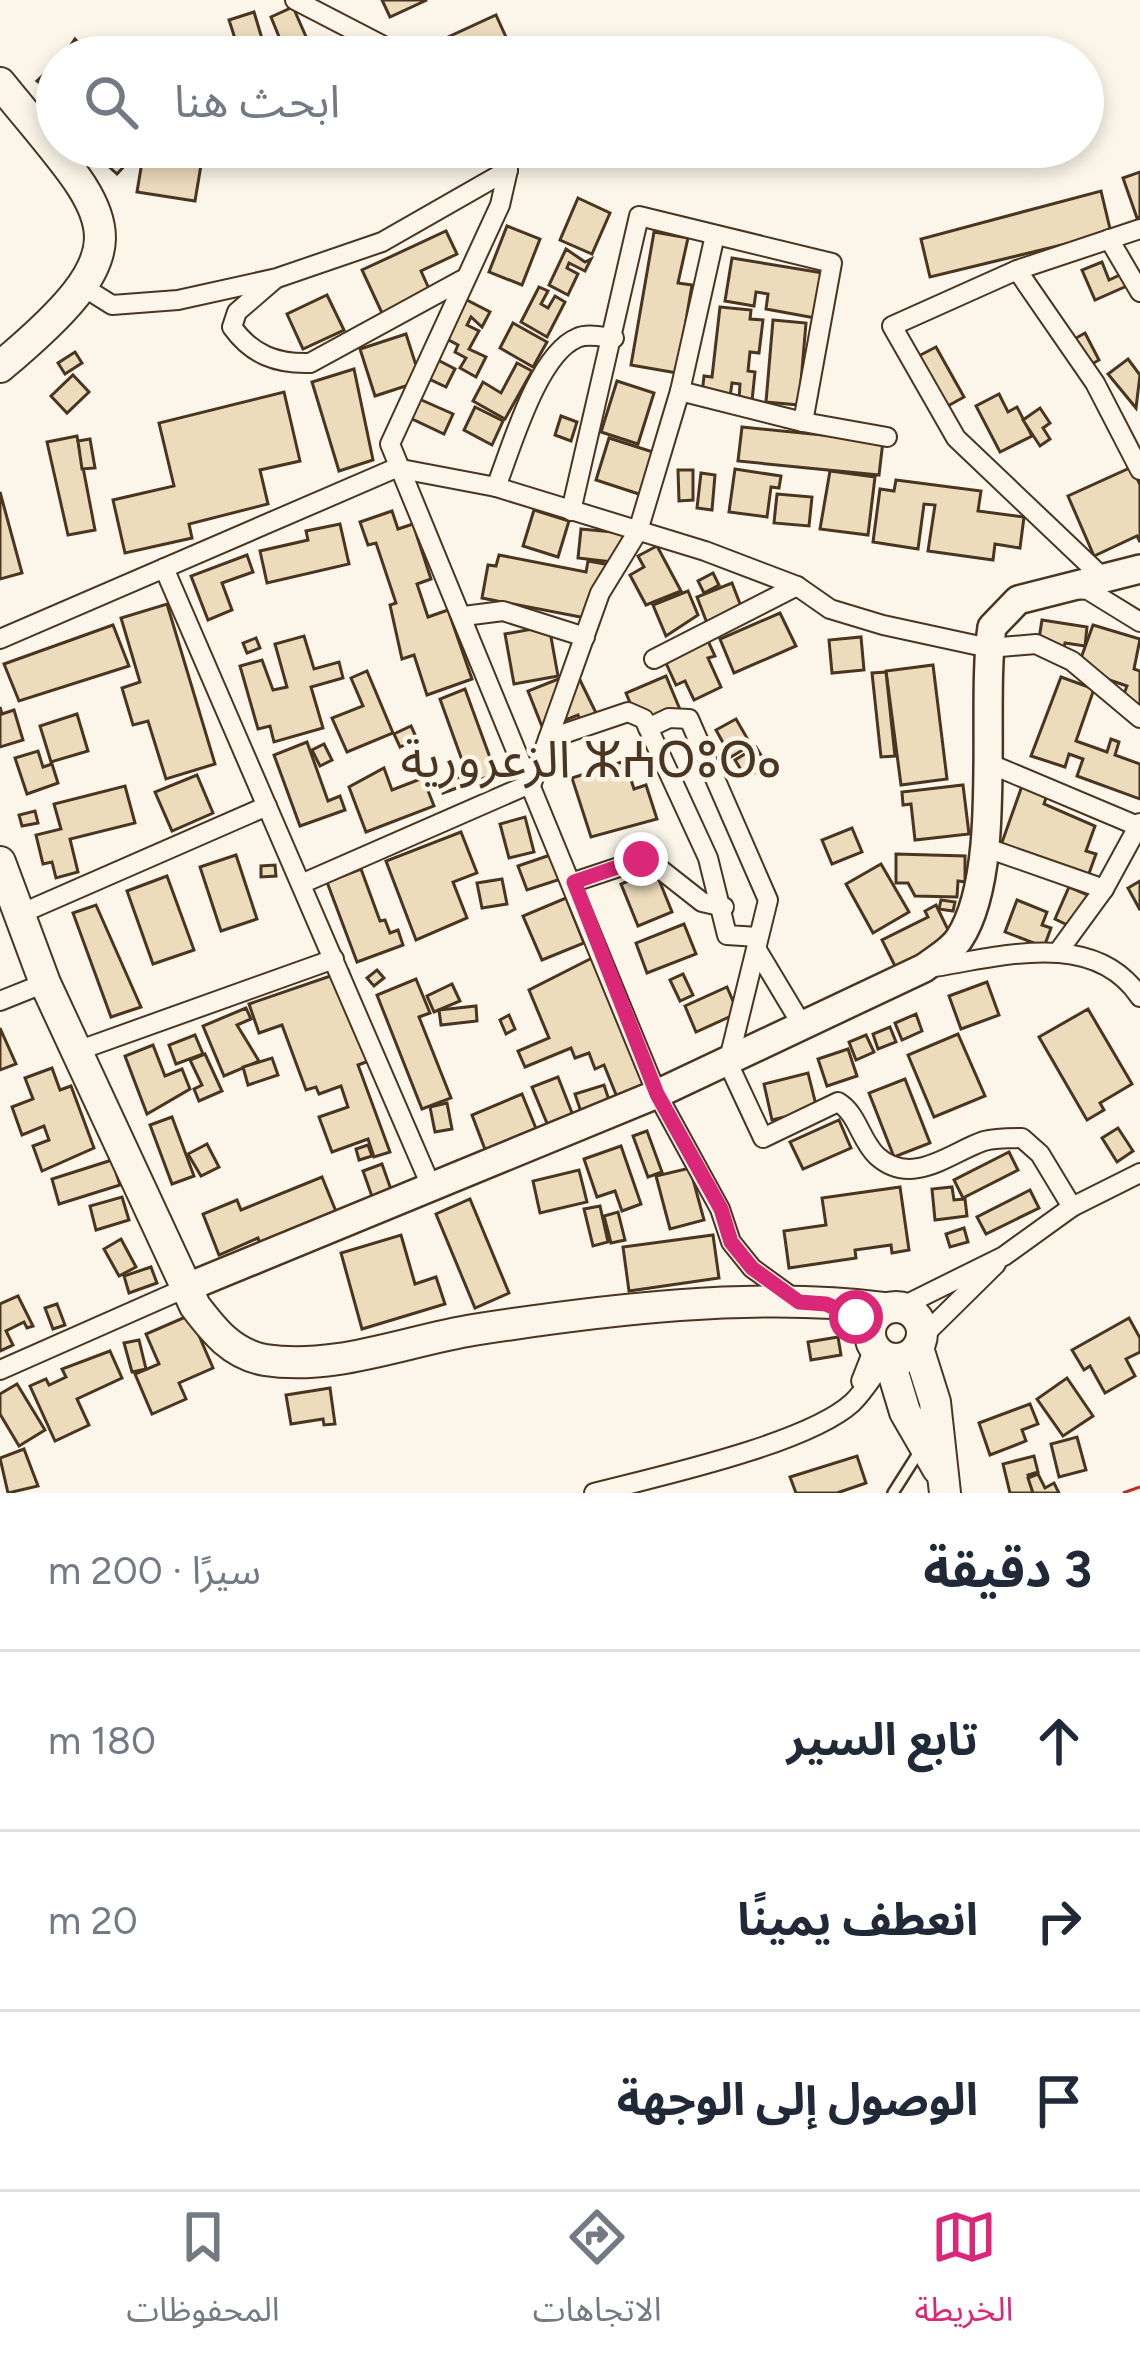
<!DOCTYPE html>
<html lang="ar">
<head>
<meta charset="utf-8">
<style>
  :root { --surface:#fff; --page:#f2f2f3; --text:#1f2937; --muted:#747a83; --line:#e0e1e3; --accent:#db2777 }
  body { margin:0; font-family:Figtree,"Noto Sans Arabic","Noto Sans Tifinagh",sans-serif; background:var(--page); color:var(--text); direction:rtl }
  .stop { position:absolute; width:36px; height:36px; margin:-27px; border:9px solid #db2777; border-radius:50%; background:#fff }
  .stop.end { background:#db2777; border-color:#fff; box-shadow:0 3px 12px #0008 }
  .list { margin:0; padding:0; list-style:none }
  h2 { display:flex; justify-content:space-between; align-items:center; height:156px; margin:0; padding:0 48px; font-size:51px }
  h2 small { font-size:39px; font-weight:400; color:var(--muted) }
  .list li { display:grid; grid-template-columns:78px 1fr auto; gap:36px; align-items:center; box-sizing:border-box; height:180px; padding:0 48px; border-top:3px solid var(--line) }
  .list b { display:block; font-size:45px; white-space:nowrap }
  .list em { font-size:39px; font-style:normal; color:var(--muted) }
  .icon { flex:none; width:66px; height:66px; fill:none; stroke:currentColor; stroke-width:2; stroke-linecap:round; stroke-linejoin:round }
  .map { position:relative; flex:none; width:1140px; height:1493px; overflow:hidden; direction:ltr }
  .search { position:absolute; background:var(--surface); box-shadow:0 6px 18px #0003; left:36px; right:36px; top:36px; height:132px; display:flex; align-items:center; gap:30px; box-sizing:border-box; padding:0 42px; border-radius:66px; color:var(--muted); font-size:45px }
  .sheet { height:696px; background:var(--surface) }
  nav { display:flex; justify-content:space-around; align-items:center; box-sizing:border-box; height:168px; border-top:3px solid var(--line); background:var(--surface); font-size:33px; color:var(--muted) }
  nav a { display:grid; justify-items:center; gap:6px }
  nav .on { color:var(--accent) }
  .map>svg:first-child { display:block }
</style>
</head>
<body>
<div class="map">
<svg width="1140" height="1493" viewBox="0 0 1140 1493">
  <rect width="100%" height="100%" fill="#fbf6e9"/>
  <g fill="#ecdcbc" stroke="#4a3520" stroke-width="3">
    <path d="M382 0H427L390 17Z"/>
    <path d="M293 7 307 39 284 49 271 17Z"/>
    <path d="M254 12 263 42 275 38 281 57H241L229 20Z"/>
    <path d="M496 15 510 46 486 57H455L446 38Z"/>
    <path d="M350 38 357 53 337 57 332 47Z"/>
    <path d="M75 39 90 55 94 57H63Z"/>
    <path d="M57 62V97L37 81Z"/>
    <path d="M97 147H142L117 174 96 155Z"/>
    <path d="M304 147H330V151L305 154Z"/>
    <path d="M362 147H398L399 159 363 162Z"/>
    <path d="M404 147H434L435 154 405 159Z"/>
    <path d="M143 156 201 165 195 201 137 192Z"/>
    <path d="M1140 172V217L1137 218 1123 178Z"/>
    <path d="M1101 191 1111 233 930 277 921 239Z"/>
    <path d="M578 198 610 213 592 254 560 240Z"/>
    <path d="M507 226 540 239 522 285 489 272Z"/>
    <path d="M446 231 457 254 421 271 430 291 382 313 362 270Z"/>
    <path d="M654 232 688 238 678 283 692 285 677 373 631 365Z"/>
    <path d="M566 249 585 262 591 259 585 271 569 263 567 268 578 274 568 295 549 285Z"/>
    <path d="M732 258 823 273 815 318 766 309 768 294 756 292 754 306 725 301Z"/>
    <path d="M1102 262 1109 280 1124 273 1129 285 1095 300 1082 270Z"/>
    <path d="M539 287 548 291 541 304 548 308 555 296 565 302 547 337 521 322Z"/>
    <path d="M327 295 344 330 303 349 287 314Z"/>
    <path d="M463 298 490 312 482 327 471 317 467 325 479 331 469 349 486 357 476 377 460 368 466 358 455 352 458 345 443 337Z"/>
    <path d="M720 307 751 310 750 319 763 320 759 353 750 352 748 371 755 372 752 401 739 399 740 384 732 383 730 397 702 394 704 376 712 377Z"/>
    <path d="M773 320 806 323 799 405 766 402Z"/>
    <path d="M513 323 547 342 533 367 500 348Z"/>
    <path d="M1085 333 1099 360 1083 369 1069 342Z"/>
    <path d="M406 334 421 381 375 396 360 349Z"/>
    <path d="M936 347 964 397 937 412 909 361Z"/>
    <path d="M75 352 82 363 65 374 58 363Z"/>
    <path d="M434 358 455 369 446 387 425 377Z"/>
    <path d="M1128 359 1140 375 1136 408 1108 374Z"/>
    <path d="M517 363 532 371 505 419 473 401 483 382 501 393Z"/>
    <path d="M354 369 373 460 339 471 312 382Z"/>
    <path d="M73 375 89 392 67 413 51 396Z"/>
    <path d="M617 381 654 393 638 444 601 432Z"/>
    <path d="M284 392 300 461 260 470 268 504 189 524 192 538 125 553 113 500 174 486 159 423Z"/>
    <path d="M999 394 1008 412 1017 407 1032 436 1000 452 976 406Z"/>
    <path d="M417 398 453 414 444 434 408 417Z"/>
    <path d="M475 407 503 421 492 445 464 430Z"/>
    <path d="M1040 408 1050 423 1043 428 1050 439 1040 446 1023 420Z"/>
    <path d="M561 416 577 422 571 441 555 435Z"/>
    <path d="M742 427 883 441 879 475 738 461Z"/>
    <path d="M77 436 95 530 68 535 47 442Z"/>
    <path d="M609 438 656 453 642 495 596 480Z"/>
    <path d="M90 439 95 468 82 469 78 441Z"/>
    <path d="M1132 467 1140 485V542L1137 536 1094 556 1068 496Z"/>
    <path d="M735 469 781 476 779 488 771 487 767 517 729 512Z"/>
    <path d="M678 470H693V500L679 501Z"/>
    <path d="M830 471 875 477 868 535 820 529Z"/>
    <path d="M701 473 715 475 712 510 697 508Z"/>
    <path d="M896 480 981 491 978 511 1024 517 1020 548 995 544 993 560 928 551 935 505 924 504 918 549 873 542 880 489 894 491Z"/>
    <path d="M0 492 22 573 0 579Z"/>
    <path d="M777 494 812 497 809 526 774 523Z"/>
    <path d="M534 510 569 521 558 557 523 546Z"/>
    <path d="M392 511 398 529 413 524 431 579 417 584 428 617 448 610 472 679 427 695 414 655 402 659 390 605 396 603 376 543 368 545 360 522Z"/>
    <path d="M340 524 349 564 267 583 260 551 308 540 306 531Z"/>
    <path d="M581 529 624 533 621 563 578 558Z"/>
    <path d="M657 546 681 591 646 605 630 575 644 567 638 556Z"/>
    <path d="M247 555 253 572 222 583 232 610 208 620 191 576Z"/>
    <path d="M499 555 586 572 588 561 616 566 596 620 482 598 488 565 496 566Z"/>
    <path d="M713 573 719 585 704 593 698 581Z"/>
    <path d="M732 583 742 609 707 623 697 597Z"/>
    <path d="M688 591 698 615 666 636 653 605Z"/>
    <path d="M167 604 215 764 166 779 148 721 133 725 122 688 140 682 121 618Z"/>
    <path d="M780 613 796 646 734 673 720 639Z"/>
    <path d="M1042 620 1087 627 1085 646 1065 643 1063 655 1037 651Z"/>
    <path d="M113 625 129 666 19 701 4 664Z"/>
    <path d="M1093 625 1140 639 1134 669 1140 671V714L1119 707 1127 686 1077 669Z"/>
    <path d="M549 626 558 676 514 684 505 634Z"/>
    <path d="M304 636 314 669 339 662 343 678 311 687 323 728 274 742 270 726 258 729 240 666 262 660 273 690 287 687 275 644Z"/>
    <path d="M861 637 864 670 832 673 829 640Z"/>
    <path d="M256 638 260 648 247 653 243 643Z"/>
    <path d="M708 641 715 656 708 658 721 687 694 700 685 681 676 685 665 661Z"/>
    <path d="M933 665 947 779 901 785 886 671Z"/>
    <path d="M367 671 393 733 347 752 332 718 363 706 351 678Z"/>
    <path d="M576 672 599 719 582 725 578 715 543 729 528 691Z"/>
    <path d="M886 672 895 756 881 757 872 673Z"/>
    <path d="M666 676 681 712 641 729 626 693Z"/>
    <path d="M1061 677 1094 689 1076 741 1107 752 1111 739 1119 742 1115 755 1140 764V799L1077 776 1083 759 1069 754 1065 767 1031 756Z"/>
    <path d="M465 689 496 774 443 793 440 784 467 774 440 699Z"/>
    <path d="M0 707 2 714 14 710 23 740 0 747Z"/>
    <path d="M77 714 88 751 51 762 40 726Z"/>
    <path d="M736 719 751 745 731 757 716 730Z"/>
    <path d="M411 726 417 739 400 747 394 734Z"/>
    <path d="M307 742 328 801 340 796 345 810 300 826 274 755Z"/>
    <path d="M324 744 332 760 320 766 312 750Z"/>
    <path d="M756 747 767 765 746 778 735 760Z"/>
    <path d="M38 751 43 767 52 764 58 783 27 794 15 758Z"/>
    <path d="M625 761 634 789 646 785 657 819 591 837 572 778Z"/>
    <path d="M384 768 392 790 423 778 434 806 366 832 349 787Z"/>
    <path d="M197 775 213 813 172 831 155 792Z"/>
    <path d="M963 785 969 834 915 840 911 804 903 805 902 792Z"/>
    <path d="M125 786 135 823 70 839 78 872 56 878 52 862 43 864 36 835 61 829 54 804Z"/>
    <path d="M1022 786 1047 795 1044 804 1095 826 1086 851 1096 854 1087 879 1000 848Z"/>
    <path d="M35 811 38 823 22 826 19 815Z"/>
    <path d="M525 817 534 852 509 858 500 824Z"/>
    <path d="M852 828 862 852 832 864 822 840Z"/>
    <path d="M461 832 477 873 453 882 467 918 416 940 386 861Z"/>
    <path d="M559 852 567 877 527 890 518 866Z"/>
    <path d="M896 854 965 856V882L958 881 957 897 915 896 908 883H896Z"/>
    <path d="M236 855 257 919 221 931 200 867Z"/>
    <path d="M881 864 909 912 873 933 846 884Z"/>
    <path d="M275 865 276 876 261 877V866Z"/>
    <path d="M361 869 380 921 385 920 390 933 398 930 403 945 357 962 327 882Z"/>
    <path d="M655 870 672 912 638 926 621 884Z"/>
    <path d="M167 876 194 950 153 964 127 891Z"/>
    <path d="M502 879 507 904 482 908 477 883Z"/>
    <path d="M1140 881V910L1128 888Z"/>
    <path d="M1069 887 1095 898 1080 931 1055 919Z"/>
    <path d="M566 898 584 943 542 960 523 916Z"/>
    <path d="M941 900 955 902 953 911 939 909Z"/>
    <path d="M1017 900 1047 912 1042 925 1051 928 1044 947 1005 932Z"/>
    <path d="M96 905 141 1007 111 1017 73 913Z"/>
    <path d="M936 905 953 940 896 968 882 940 928 917 925 911Z"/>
    <path d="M684 924 696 954 647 973 636 943Z"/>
    <path d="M594 957 647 1084 617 1097 604 1065 595 1069 589 1053 575 1058 571 1048 525 1067 518 1051 549 1038 529 990Z"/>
    <path d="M348 970 380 1057 358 1065 390 1152 374 1157 368 1139 332 1152 319 1117 348 1107 341 1086 319 1094 316 1087 306 1090 282 1025 259 1033 249 1004Z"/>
    <path d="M377 970 384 978 374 986 367 978Z"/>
    <path d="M683 974 693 995 680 1001 670 980Z"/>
    <path d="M416 979 430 1013 419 1017 451 1098 422 1109 377 995Z"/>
    <path d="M987 982 999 1015 961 1029 949 996Z"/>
    <path d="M452 984 460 1001 434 1012 427 996Z"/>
    <path d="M727 987 738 1013 696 1032 685 1006Z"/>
    <path d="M476 1006 477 1021 441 1025 439 1010Z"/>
    <path d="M246 1008 251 1019 237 1025 259 1061 224 1076 203 1026Z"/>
    <path d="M1088 1009 1132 1084 1100 1103 1104 1110 1087 1120 1039 1037Z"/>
    <path d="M916 1014 922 1031 902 1040 895 1023Z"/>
    <path d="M509 1015 515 1029 506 1034 500 1020Z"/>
    <path d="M890 1027 896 1042 878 1049 873 1034Z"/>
    <path d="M0 1028 16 1064 0 1070Z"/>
    <path d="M958 1034 985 1096 934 1117 908 1055Z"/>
    <path d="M195 1035 203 1054 176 1064 169 1045Z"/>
    <path d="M866 1035 874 1052 856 1060 849 1042Z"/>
    <path d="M153 1045 165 1076 182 1069 190 1089 147 1114 125 1056Z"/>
    <path d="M848 1049 857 1076 827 1086 818 1059Z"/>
    <path d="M205 1054 222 1091 199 1101 194 1089 202 1085 190 1060Z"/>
    <path d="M272 1058 278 1075 248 1085 243 1067Z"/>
    <path d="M52 1068 60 1090 71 1086 94 1148 42 1171 33 1146 49 1140 44 1126 22 1135 12 1107 33 1099 25 1078Z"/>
    <path d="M808 1073 817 1109 772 1120 764 1084Z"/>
    <path d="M558 1077 574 1118 549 1128 532 1087Z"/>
    <path d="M905 1079 930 1143 894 1157 869 1093Z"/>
    <path d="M604 1085 610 1103 581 1112 575 1094Z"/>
    <path d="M522 1094 537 1131 486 1152 472 1115Z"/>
    <path d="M447 1103 452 1129 435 1132 430 1107Z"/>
    <path d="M172 1117 194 1176 172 1184 150 1125Z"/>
    <path d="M839 1120 851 1148 803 1169 790 1142Z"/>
    <path d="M1118 1128 1133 1151 1117 1162 1102 1138Z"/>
    <path d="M647 1131 662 1172 648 1177 633 1136Z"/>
    <path d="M207 1144 219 1167 201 1176 188 1154Z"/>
    <path d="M368 1145 372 1156 359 1160 356 1149Z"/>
    <path d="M621 1146 641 1204 622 1211 615 1191 597 1197 584 1159Z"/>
    <path d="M1009 1152 1018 1170 963 1198 954 1180Z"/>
    <path d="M112 1160 120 1185 59 1204 52 1179Z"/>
    <path d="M382 1164 393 1195 374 1202 363 1171Z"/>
    <path d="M690 1168 704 1220 670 1229 656 1176Z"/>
    <path d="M579 1170 587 1202 540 1213 533 1181Z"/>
    <path d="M322 1177 337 1214 261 1246 258 1238 219 1255 203 1214 237 1200 241 1210Z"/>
    <path d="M900 1187 909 1250 892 1253 891 1245 855 1250 856 1258 789 1268 784 1231 826 1225 822 1198Z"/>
    <path d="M952 1187 954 1200 965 1199 967 1216 935 1220 932 1189Z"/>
    <path d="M1030 1190 1039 1208 986 1234 977 1217Z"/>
    <path d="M122 1197 129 1220 96 1230 90 1206Z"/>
    <path d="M470 1199 509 1293 475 1308 436 1214Z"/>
    <path d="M600 1206 608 1242 593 1246 584 1209Z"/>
    <path d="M618 1212 625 1240 611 1243 604 1216Z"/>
    <path d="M964 1228 968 1242 950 1247 946 1234Z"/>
    <path d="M401 1235 415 1284 436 1277 445 1304 362 1329 341 1253Z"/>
    <path d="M713 1235 719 1278 629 1291 623 1247Z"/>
    <path d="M121 1239 136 1267 119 1276 104 1249Z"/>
    <path d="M151 1267 157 1283 129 1293 124 1276Z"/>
    <path d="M18 1296 33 1326 27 1328 24 1322 6 1331 13 1345 0 1351V1304Z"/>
    <path d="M57 1304 65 1325 53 1329 45 1308Z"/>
    <path d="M190 1315 213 1368 179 1383 186 1399 152 1414 135 1374 159 1364 146 1334Z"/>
    <path d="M1129 1318 1140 1338V1352L1126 1359 1135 1376 1105 1393 1090 1366 1084 1370 1072 1350Z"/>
    <path d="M838 1337 841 1355 811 1360 808 1342Z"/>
    <path d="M139 1340 146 1369 132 1372 124 1343Z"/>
    <path d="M110 1351 122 1378 77 1399 89 1425 55 1441 30 1386 46 1379 49 1385 66 1377 62 1369Z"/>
    <path d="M1067 1378 1093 1416 1063 1436 1037 1399Z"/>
    <path d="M17 1384 45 1430 19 1446 0 1414V1394Z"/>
    <path d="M330 1388 335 1424 324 1425 323 1419 291 1424 286 1395Z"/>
    <path d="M1030 1404 1038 1424 1022 1430 1026 1441 990 1455 979 1423Z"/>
    <path d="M1077 1437 1086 1470 1059 1477 1051 1444Z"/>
    <path d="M24 1449 38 1486 8 1493 0 1458Z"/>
    <path d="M857 1456 866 1483 837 1493H796L790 1477Z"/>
    <path d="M1034 1456 1038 1472 1028 1475 1033 1493H1010L1003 1464Z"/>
    <path d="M1038 1474 1045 1488 1054 1483 1059 1493H1033L1028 1478Z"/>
  </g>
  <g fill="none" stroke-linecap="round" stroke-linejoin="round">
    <defs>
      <path id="service" d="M893 1493 919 1452"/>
      <g id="minor">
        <path d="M295 0 405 57"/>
        <path d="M508 170 500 205 390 444 657 1094 720 1209 731 1242 752 1268 796 1300"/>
        <path d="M1109 239 1140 292"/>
        <path d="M1017 270 1095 383 1140 470"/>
        <path d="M274 280 237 312 232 327C252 355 277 364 310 363L462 280"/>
        <path d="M85 288 112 305 178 300 277 278 382 242 508 170 492 147"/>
        <path d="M680 391 715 235"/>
        <path d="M803 422 887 437"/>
        <path d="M496 487C511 449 537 355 577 338 587 333 603 337 614 338"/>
        <path d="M164 568 431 1186"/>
        <path d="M1101 576 956 438 892 326 1017 270 1140 229"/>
        <path d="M1074 589 1088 590 1140 622"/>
        <path d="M464 616 503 611 585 637"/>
        <path d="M0 639 396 468 496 487 705 551 797 586 830 609 883 625 989 648 1036 644 1072 661 1140 718"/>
        <path d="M654 659 797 586"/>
        <path d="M648 728 669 718 689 719 768 900 728 1063 763 1138 838 1102C858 1114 860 1140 877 1156 912 1188 951 1152 984 1141 995 1138 1011 1138 1022 1138L1040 1154 1072 1207"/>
        <path d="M548 739 600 593 638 531 680 391 803 422 832 263 639 216 571 511"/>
        <path d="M988 763 1140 827"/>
        <path d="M984 847 1104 889"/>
        <path d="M574 882 646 858 702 902 724 907"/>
        <path d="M301 884 532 783 548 739 628 712 644 719 708 858 727 935 758 937"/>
        <path d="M20 914 267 806"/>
        <path d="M757 950 802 1025"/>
        <path d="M1058 952 1104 889 1140 823"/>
        <path d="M928 968C997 958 1093 927 1140 997"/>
        <path d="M0 1001 45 983"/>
        <path d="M77 1051 334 959"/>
        <path d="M901 1307 1004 1256 1072 1207 1140 1173"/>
        <path d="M922 1337 996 1264"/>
        <path d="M0 1370 188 1287"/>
        <path d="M861 1381 874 1348"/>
        <path d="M594 1493C656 1477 807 1444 852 1403 865 1391 875 1372 887 1358"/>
      </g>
      <path id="secondary" d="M188 1287 657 1094 924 968C936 959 951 951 959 939 1004 871 980 709 992 627L1018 600 1140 569"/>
      <g id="primary">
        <path d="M0 83C112 221 153 239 0 367"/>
        <path d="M0 862 45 983 195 1306C214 1331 232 1354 265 1360 334 1371 406 1341 473 1330 602 1310 757 1291 885 1308"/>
        <circle cx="896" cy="1333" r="26"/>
        <path d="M918 1348 935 1402 945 1493"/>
        <path d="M889 1359 905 1412 938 1469"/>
      </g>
    </defs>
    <use href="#service" stroke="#4a3520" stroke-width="14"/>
    <use href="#minor" stroke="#4a3520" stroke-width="22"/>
    <use href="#secondary" stroke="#4a3520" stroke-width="32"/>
    <use href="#primary" stroke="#4a3520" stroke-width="34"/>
    <use href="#service" stroke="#fbf6e9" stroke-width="9"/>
    <use href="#minor" stroke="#fbf6e9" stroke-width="18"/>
    <use href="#secondary" stroke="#fbf6e9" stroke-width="27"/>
    <use href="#primary" stroke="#fbf6e9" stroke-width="30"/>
    <path stroke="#c62828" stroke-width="3" stroke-dasharray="42 9 6 9" stroke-linecap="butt" d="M1123 1493 1140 1487"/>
  </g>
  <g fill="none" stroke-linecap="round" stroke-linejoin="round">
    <path stroke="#db2777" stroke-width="15" d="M641 859 574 882 657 1094 721 1209 731 1242 752 1268 799 1302 826 1304 856 1317"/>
  </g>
  <g text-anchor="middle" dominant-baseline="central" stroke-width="9" stroke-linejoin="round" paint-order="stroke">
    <g font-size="51" fill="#4a3520" stroke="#fbf6e9">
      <text x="591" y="759">الزعرورية ⵣⵄⵔⵓⵔⴰ</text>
    </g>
  </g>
</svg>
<div class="stop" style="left:856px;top:1317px"></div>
<div class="stop end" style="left:641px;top:859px"></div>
<div class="search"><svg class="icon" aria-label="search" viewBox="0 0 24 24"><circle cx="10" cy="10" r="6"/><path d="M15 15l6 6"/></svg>ابحث هنا</div>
</div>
<section class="sheet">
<h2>3 دقيقة<small>سيرًا · 200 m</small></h2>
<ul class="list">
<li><svg class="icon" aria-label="ahead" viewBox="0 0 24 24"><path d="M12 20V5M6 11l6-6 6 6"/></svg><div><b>تابع السير</b></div><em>180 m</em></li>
<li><svg class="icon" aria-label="right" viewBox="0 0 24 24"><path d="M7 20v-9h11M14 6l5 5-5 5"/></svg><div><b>انعطف يمينًا</b></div><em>20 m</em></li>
<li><svg class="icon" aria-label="arrive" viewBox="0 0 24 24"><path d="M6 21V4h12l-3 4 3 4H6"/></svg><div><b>الوصول إلى الوجهة</b></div></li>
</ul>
</section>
<nav>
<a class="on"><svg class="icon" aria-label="map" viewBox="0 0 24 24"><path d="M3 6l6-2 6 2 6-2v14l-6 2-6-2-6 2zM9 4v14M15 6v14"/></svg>الخريطة</a>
<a><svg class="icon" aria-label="directions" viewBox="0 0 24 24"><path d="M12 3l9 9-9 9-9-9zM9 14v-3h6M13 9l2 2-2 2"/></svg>الاتجاهات</a>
<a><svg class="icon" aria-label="saved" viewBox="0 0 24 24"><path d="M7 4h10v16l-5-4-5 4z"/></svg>المحفوظات</a>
</nav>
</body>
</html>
